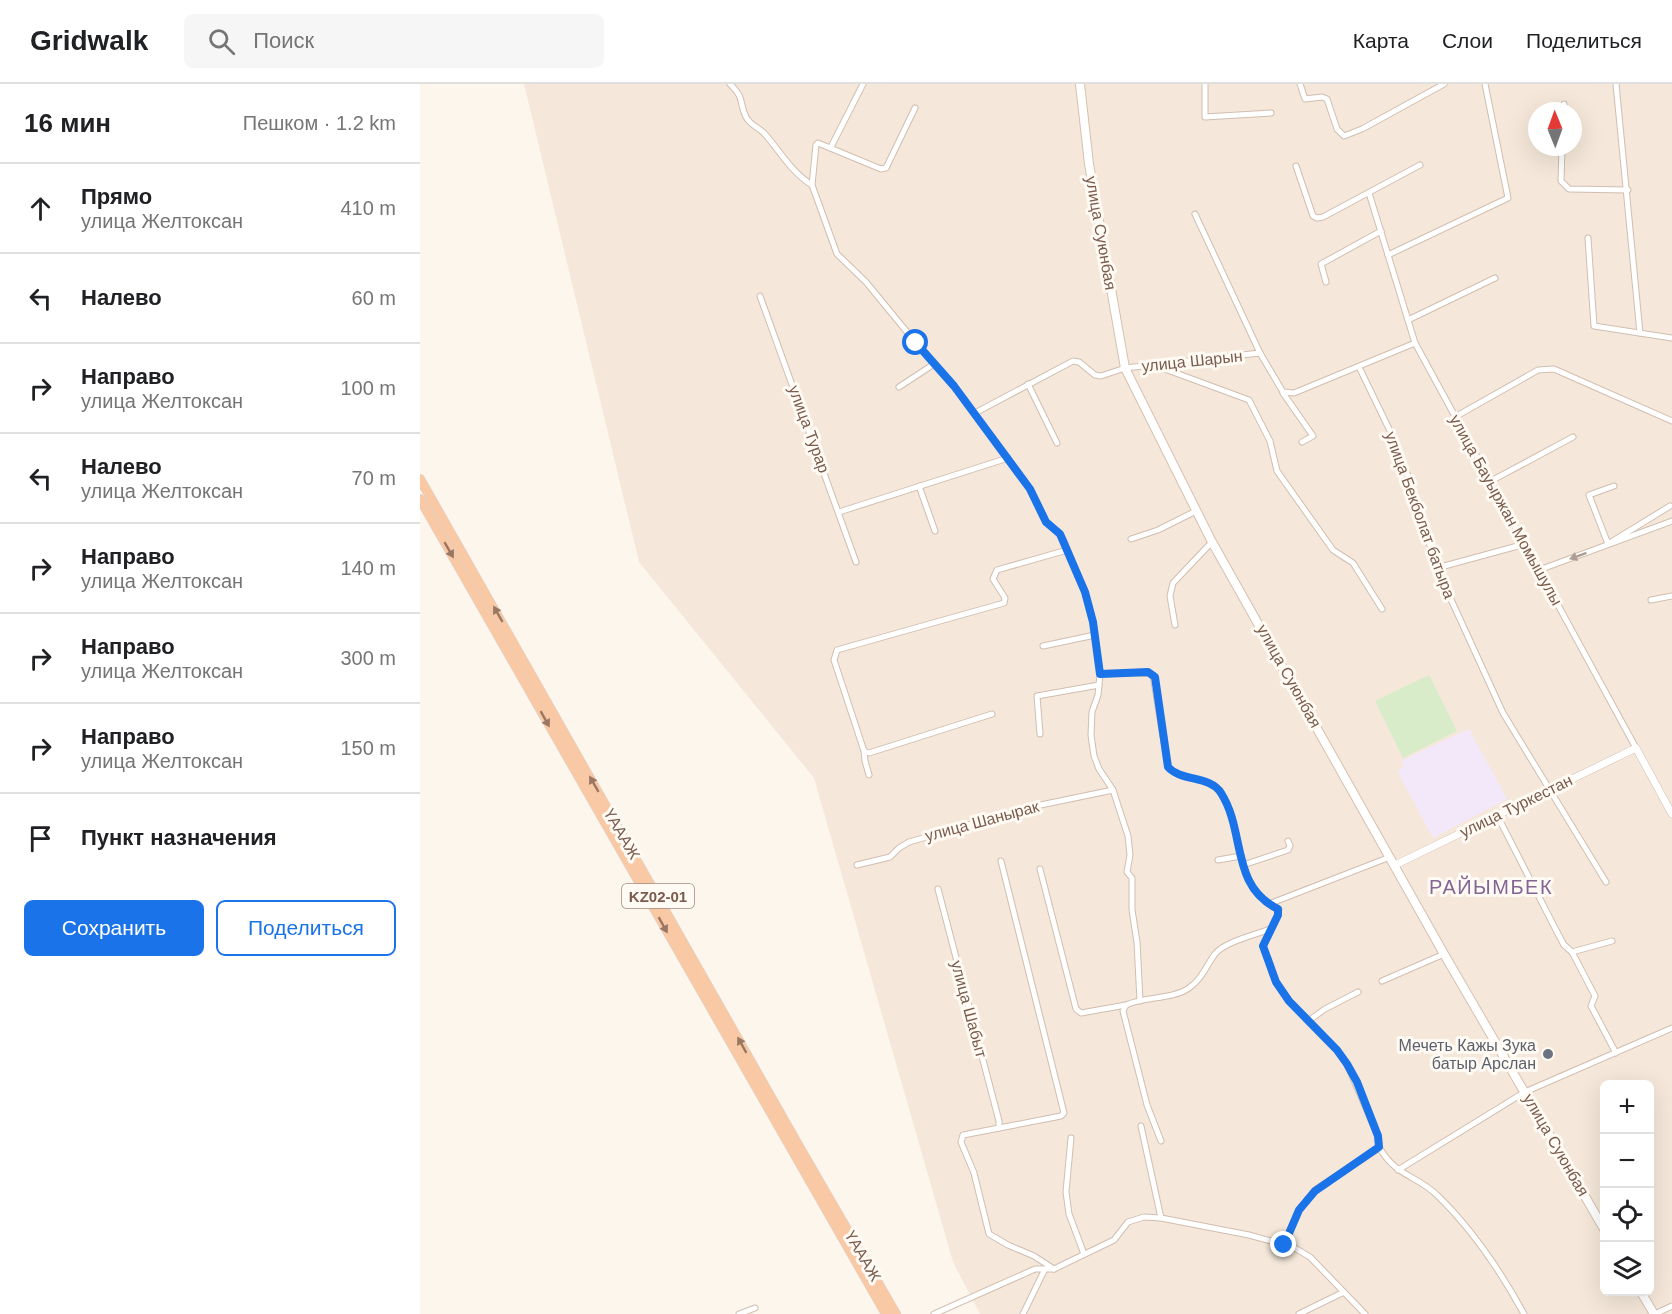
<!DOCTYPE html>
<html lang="ru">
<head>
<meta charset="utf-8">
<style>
  :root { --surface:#fff; --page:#f6f6f6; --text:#202124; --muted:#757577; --line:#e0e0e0; --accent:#1a73e8 }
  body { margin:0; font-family:Helvetica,sans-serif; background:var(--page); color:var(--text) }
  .controls { position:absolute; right:18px; bottom:18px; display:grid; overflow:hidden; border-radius:9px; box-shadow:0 6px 24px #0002 }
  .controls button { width:54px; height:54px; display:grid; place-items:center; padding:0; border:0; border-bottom:2px solid var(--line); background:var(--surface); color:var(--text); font:30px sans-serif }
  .compass { position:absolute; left:1108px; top:18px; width:54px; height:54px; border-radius:50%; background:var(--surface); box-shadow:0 6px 24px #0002; rotate:359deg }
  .stop { position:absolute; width:18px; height:18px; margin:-14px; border:4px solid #1a73e8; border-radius:50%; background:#fff }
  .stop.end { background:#1a73e8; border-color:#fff; box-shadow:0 2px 6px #0008 }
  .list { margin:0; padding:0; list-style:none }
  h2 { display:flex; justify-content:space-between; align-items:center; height:78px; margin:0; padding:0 24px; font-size:26px }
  h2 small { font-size:20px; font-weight:400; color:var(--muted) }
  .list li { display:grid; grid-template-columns:39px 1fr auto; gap:18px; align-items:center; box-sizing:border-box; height:90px; padding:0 24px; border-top:2px solid var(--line) }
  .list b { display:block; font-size:22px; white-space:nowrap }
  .list p { margin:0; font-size:20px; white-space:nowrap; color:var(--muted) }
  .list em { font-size:20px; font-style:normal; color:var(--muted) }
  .actions { display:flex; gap:12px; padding:18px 24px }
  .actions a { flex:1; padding:14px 0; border:2px solid var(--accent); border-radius:9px; text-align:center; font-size:21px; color:var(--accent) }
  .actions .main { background:var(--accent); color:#fff }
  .icon { flex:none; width:33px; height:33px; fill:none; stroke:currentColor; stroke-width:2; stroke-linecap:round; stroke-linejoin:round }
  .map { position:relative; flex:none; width:1252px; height:1230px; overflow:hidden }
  header { display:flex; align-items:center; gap:36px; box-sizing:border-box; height:84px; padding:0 30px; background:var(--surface); border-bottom:2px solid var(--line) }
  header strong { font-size:28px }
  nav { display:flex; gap:33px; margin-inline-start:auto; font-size:21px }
  .search { width:420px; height:54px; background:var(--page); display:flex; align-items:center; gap:15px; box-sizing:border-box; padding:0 21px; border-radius:9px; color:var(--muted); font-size:22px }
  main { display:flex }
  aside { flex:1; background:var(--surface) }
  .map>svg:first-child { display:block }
</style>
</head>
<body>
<header>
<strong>Gridwalk</strong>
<div class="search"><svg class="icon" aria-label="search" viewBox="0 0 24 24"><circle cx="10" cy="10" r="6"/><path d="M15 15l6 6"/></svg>Поиск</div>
<nav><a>Карта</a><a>Слои</a><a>Поделиться</a></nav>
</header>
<main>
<aside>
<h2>16 мин<small>Пешком · 1.2 km</small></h2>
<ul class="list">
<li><svg class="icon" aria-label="ahead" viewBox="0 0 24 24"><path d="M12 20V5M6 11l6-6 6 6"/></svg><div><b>Прямо</b><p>улица Желтоксан</p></div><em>410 m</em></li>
<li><svg class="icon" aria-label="left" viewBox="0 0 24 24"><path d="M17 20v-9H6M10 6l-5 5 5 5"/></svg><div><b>Налево</b></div><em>60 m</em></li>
<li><svg class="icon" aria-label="right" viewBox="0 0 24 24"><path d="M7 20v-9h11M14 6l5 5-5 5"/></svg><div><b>Направо</b><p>улица Желтоксан</p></div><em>100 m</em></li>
<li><svg class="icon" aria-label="left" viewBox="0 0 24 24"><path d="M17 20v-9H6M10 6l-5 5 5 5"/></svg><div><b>Налево</b><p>улица Желтоксан</p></div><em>70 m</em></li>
<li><svg class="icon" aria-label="right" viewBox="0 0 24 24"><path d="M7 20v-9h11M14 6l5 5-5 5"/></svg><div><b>Направо</b><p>улица Желтоксан</p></div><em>140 m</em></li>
<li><svg class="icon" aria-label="right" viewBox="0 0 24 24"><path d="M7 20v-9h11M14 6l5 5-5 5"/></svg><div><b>Направо</b><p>улица Желтоксан</p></div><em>300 m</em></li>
<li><svg class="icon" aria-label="right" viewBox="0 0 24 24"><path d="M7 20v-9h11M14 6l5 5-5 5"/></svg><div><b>Направо</b><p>улица Желтоксан</p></div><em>150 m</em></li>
<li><svg class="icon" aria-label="arrive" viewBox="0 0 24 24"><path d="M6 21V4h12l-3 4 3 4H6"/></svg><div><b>Пункт назначения</b></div></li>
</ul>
<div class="actions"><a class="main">Сохранить</a><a>Поделиться</a></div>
</aside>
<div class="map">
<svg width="1252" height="1230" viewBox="0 0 1252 1230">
  <rect width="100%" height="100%" fill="#fdf6ec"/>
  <path fill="#f5e8da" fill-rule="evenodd" d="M104 0H1252V1230H560L533 1178 394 694 219 478ZM1117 27H1153V63H1117ZM1184 1000H1230V1208H1184Z"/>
  <path fill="#f3e8fa" d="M1049 645 1087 715 1013 754 977 687 984 683 981 677Z"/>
  <path fill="#d8ecc9" d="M1009 591 1037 647 983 674 955 617Z"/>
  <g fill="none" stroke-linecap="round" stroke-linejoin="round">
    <defs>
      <g id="minor">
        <path d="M310 0C326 16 318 17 326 33 330 41 338 43 344 49 360 67 371 88 392 101L417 170 446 198 496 259 534 302 610 405 626 438 640 450 644 457 665 508 673 538 680 590 678 611 672 628 671 651 674 672 679 685 693 706 708 752 710 771 707 788 712 794V826L717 858 720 917"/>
        <path d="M785 0V33L851 29"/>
        <path d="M880 0 885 15 902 13 907 15 917 45 924 52 942 45 1024 0"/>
        <path d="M1196 0 1220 249"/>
        <path d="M1144 27V20"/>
        <path d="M411 63 443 0"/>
        <path d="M1142 63 1141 97 1149 105 1208 106"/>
        <path d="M876 82 893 132 897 134 903 133 1000 81"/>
        <path d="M392 101 396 61 398 59 461 85 466 84 495 24"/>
        <path d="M949 109 995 259 1216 664"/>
        <path d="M775 130 840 269 863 308 874 309 995 259"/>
        <path d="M1168 154 1174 242 1252 254"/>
        <path d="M968 171 1088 114 1065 0"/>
        <path d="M906 198 901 180 961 147"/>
        <path d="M340 212 436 478"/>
        <path d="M988 236 1075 194"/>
        <path d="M734 281 829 316 850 357 857 387 913 466 933 479 962 525"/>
        <path d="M939 283 973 353 990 397 1018 487 1083 629 1186 798"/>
        <path d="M608 300 637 359"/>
        <path d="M479 303 514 280"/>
        <path d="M863 309 893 352 882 358"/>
        <path d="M555 329 653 277 659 278 675 291 681 292 705 284 840 269"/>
        <path d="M1035 333 1118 286 1134 285 1252 337"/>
        <path d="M1071 397 1153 353"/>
        <path d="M499 402 515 447"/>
        <path d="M1194 402 1169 411 1188 460 1250 422"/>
        <path d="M419 428 588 374"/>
        <path d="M711 455 738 446 776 427"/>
        <path d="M1017 484 1105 460"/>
        <path d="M1119 486 1252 437"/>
        <path d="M1231 516 1252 512"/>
        <path d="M755 541 750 512 753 499 792 458"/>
        <path d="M623 562 675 551"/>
        <path d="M680 590 728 589 733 591 748 683C761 698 790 691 801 709 826 748 810 802 859 825L858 831 843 862 856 898 869 917 917 966 927 980 958 1052 959 1063 956 1066 895 1106 879 1126 864 1161"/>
        <path d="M572 630 449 669 444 667 414 576 417 566 584 519 585 514 573 495 577 486 647 466"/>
        <path d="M620 650 617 612 679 601"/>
        <path d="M444 667 445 677 449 691"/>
        <path d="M1077 731 1136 846 1144 861 1152 868 1175 912 1171 922 1196 969"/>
        <path d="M798 776 821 772"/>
        <path d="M581 777 644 1029 641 1032 543 1051 541 1058 554 1089 569 1150 588 1161 614 1172 634 1185"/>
        <path d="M437 781 470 773 479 764 489 758 611 723 693 706"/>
        <path d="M823 781 868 766 870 762 868 757"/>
        <path d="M620 785 656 925 661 929 706 921"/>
        <path d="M518 805 579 1037V1044"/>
        <path d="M849 820 970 773"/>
        <path d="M1152 868 1192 857"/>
        <path d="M962 897 1024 870"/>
        <path d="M888 937 905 925 938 908"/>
        <path d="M721 1042 741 1134"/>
        <path d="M651 1054 646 1108 649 1130 664 1170"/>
        <path d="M741 1057 727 1021 703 927 706 921C725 912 751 916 769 904 782 895 786 882 795 870 804 858 835 851 850 845"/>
        <path d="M959 1063C977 1094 996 1090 1018 1112 1054 1147 1080 1186 1104 1230"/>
        <path d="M978 1086 1105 1008 1252 944"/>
        <path d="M319 1230 335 1224"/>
        <path d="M514 1230 615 1185H634L694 1156 708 1138 724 1133 741 1134 829 1151 873 1163 890 1173 945 1230"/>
        <path d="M603 1230 625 1185"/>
        <path d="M879 1230 924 1208"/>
        <path d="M1235 1230 1252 1222"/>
      </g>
      <path id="tertiary" d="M975 781 1216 664 1252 730"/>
      <g id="secondary">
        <path d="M660 0 669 80 705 284 792 458 1024 870 1184 1145"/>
        <path d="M1221 1208 1234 1230"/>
      </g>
      <g id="trunk">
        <path d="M0 395 381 1066 476 1230"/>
        <path d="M0 415 466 1230"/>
      </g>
    </defs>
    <use href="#minor" stroke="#d1beb0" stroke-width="7"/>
    <use href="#tertiary" stroke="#d1beb0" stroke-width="8"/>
    <use href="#secondary" stroke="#d6c0b0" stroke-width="10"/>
    <use href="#trunk" stroke="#dad1cd" stroke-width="10"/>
    <use href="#minor" stroke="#fff" stroke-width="5"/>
    <use href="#tertiary" stroke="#fff" stroke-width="7"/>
    <use href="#secondary" stroke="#fff" stroke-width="8"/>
    <use href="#trunk" stroke="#f9c8a4" stroke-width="9"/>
  </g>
  <defs><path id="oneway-solid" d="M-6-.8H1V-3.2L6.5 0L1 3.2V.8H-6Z" transform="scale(1.5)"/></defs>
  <g fill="#9a7763">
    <use href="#oneway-solid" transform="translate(29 466) rotate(60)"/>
    <use href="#oneway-solid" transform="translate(78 530) rotate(-120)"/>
    <use href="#oneway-solid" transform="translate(125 635) rotate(61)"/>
    <use href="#oneway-solid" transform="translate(174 700) rotate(-120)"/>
    <use href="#oneway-solid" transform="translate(243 841) rotate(61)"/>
    <use href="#oneway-solid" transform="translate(322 961) rotate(-119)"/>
  </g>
  <use fill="#af9d94" href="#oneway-solid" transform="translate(1158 472) rotate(160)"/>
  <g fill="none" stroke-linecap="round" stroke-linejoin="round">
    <path stroke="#1a73e8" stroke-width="8" d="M496 259 534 302 610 405 626 438 640 450 665 508 673 538 680 590 728 588 735 593 748 683C761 698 790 691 801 709 826 748 810 802 858 825V831L843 862 856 898 869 917 917 966 927 980 937 998 958 1052 959 1063 895 1107 879 1126 864 1161"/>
  </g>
  <circle fill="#6b7280" stroke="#fffaf3" stroke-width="2" cx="1128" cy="970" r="6"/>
  <g text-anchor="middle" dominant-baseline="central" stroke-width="6" stroke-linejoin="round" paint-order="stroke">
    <rect fill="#fffaf3" stroke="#a28b7f" stroke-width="1.5" x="202" y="800" width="72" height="24" rx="4.5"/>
    <g font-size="15" font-weight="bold" fill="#7a5c4d">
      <text x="238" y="812">KZ02-01</text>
    </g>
    <g font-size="16" fill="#7a5c4d" stroke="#fffaf3">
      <text transform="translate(681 149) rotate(80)">улица Суюнбая</text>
      <text transform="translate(772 277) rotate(-6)">улица Шарын</text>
      <text transform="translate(389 345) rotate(70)">улица Турар</text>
      <text transform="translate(1086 426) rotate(61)">улица Бауыржан Момышулы</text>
      <text transform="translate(1000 431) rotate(70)">улица Бекболат батыра</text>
      <text transform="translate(869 592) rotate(61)">улица Суюнбая</text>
      <text transform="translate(1096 722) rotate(-26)">улица Туркестан</text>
      <text transform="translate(562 737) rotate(-15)">улица Шанырак</text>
      <text transform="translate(202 750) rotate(60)">ҮАААЖ</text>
      <text transform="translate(549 925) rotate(75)">улица Шабыт</text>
      <text transform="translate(1136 1061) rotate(60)">улица Суюнбая</text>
      <text transform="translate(443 1172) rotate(60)">ҮАААЖ</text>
    </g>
    <g font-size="16" fill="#5b616d" stroke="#fffaf3" text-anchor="end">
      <text x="1116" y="961">Мечеть Кажы Зука<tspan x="1116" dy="18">батыр Арслан</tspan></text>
    </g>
    <g font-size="20" letter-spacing="1.5" fill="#846695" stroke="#fffaf3">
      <text x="1071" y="803">РАЙЫМБЕК</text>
    </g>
  </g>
</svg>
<div class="controls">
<button>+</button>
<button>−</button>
<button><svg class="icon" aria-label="locate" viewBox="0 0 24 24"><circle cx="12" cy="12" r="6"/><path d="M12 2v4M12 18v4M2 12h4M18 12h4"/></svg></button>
<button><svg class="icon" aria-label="layers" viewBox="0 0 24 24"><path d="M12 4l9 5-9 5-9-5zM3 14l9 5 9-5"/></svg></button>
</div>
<svg class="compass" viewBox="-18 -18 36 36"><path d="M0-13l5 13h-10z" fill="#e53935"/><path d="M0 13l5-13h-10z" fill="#757577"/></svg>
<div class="stop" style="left:496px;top:259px"></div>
<div class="stop end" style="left:864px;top:1161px"></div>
</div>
</main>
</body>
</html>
